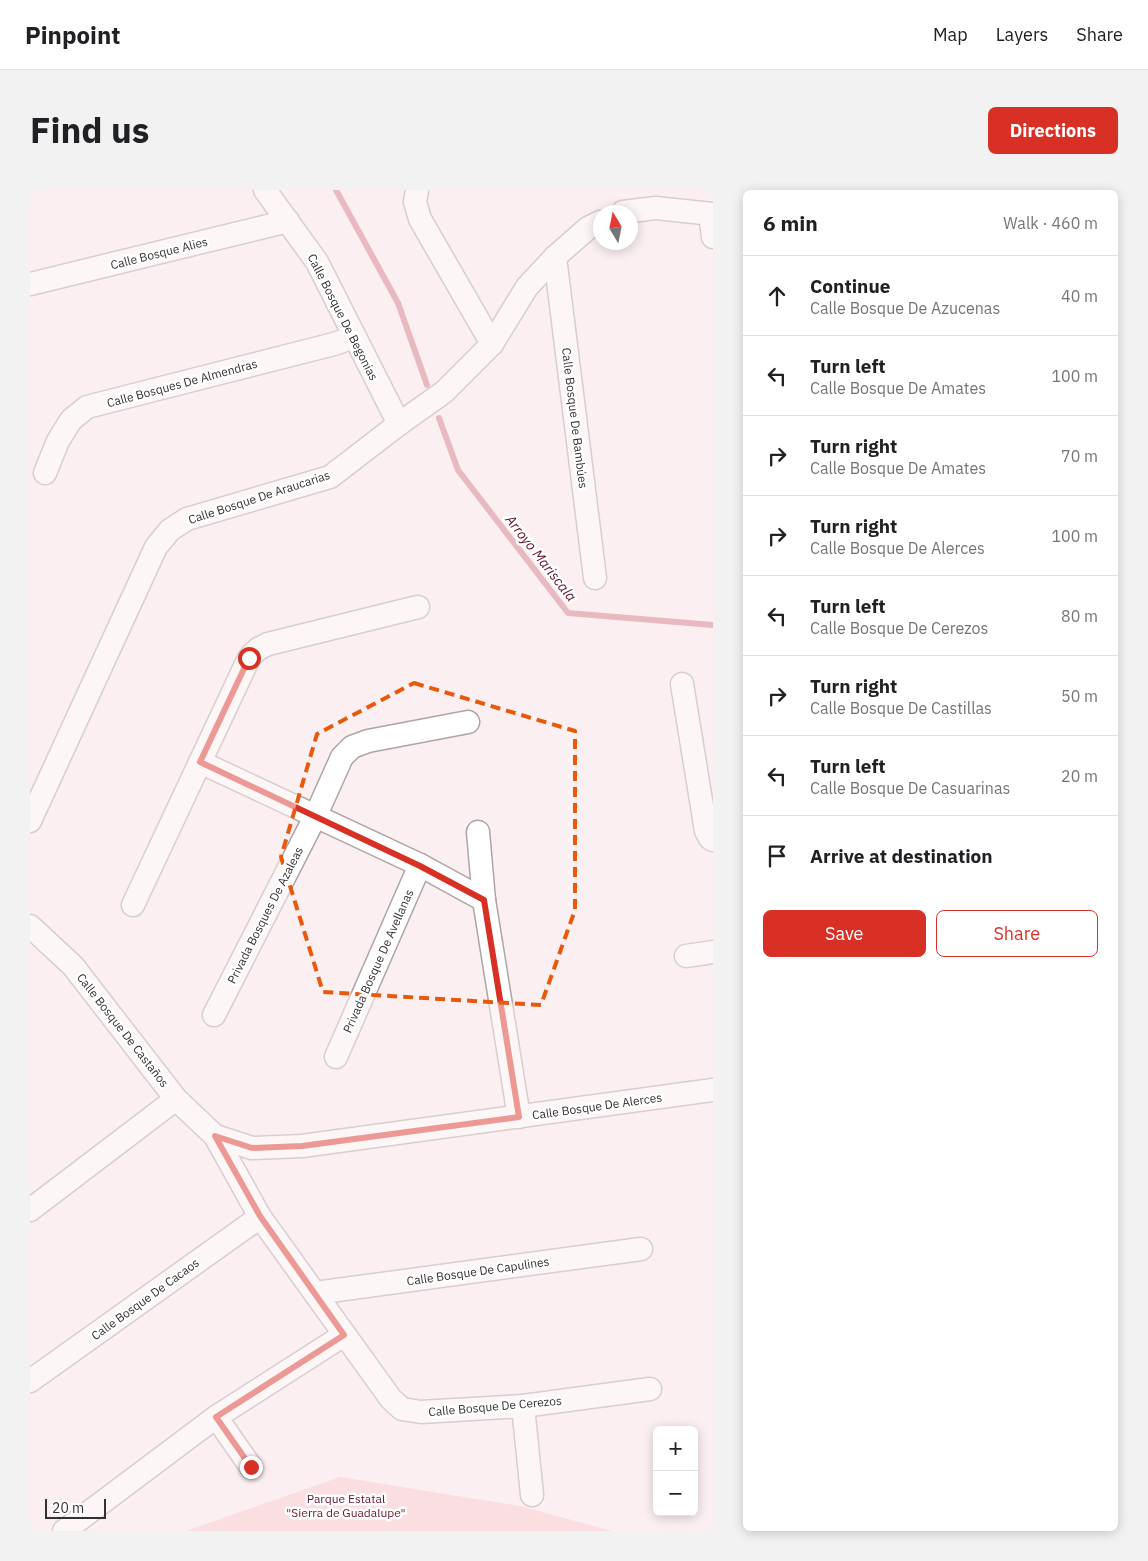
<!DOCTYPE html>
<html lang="en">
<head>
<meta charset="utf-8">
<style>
  :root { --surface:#fff; --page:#f2f2f2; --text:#202124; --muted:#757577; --line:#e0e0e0; --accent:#d93025 }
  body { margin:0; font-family:"IBM Plex Sans",sans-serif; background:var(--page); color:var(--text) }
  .controls { position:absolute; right:15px; bottom:15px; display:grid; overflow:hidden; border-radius:8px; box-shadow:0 2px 12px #0003 }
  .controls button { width:45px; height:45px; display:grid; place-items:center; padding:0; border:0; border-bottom:1px solid var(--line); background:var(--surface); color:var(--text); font:25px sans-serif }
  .compass { position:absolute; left:563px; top:15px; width:45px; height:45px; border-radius:50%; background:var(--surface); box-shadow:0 2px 12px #0003; rotate:350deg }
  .scale { position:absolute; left:15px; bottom:12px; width:61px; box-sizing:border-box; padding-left:5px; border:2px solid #353031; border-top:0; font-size:14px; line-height:18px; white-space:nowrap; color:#353031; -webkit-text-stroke:4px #fff; paint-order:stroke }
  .stop { position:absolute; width:15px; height:15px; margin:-11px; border:4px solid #d93025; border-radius:50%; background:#fff }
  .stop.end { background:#d93025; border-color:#fff; box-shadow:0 1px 5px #0008 }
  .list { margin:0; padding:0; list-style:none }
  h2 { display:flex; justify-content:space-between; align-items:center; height:65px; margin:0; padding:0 20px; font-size:21px }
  h2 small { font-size:16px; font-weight:400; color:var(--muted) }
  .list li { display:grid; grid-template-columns:32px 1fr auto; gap:15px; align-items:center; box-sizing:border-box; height:80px; padding:0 20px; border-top:1px solid var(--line) }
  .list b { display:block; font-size:19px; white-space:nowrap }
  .list p { margin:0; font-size:16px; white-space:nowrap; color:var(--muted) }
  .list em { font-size:16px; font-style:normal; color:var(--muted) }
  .actions { display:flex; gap:10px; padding:15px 20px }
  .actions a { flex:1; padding:11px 0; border:1px solid var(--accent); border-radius:8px; text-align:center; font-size:18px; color:var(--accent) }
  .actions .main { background:var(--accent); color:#fff }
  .icon { flex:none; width:28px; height:28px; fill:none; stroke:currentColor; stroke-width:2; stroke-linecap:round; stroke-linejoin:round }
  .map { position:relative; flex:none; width:683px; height:1341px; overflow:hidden; border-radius:8px }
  header { display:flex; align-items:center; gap:30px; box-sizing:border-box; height:70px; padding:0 25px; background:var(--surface); border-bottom:1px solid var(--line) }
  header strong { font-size:24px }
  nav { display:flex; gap:28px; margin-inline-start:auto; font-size:18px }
  .intro { display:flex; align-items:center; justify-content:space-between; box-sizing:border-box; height:120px; padding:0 30px }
  h1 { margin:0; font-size:35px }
  .button { padding:12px 22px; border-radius:8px; background:var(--accent); color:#fff; font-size:18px; font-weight:700 }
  main { display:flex; gap:30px; padding:0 30px }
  aside { flex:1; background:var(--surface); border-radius:8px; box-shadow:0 2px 12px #0003 }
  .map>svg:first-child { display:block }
</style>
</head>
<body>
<header>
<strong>Pinpoint</strong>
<nav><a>Map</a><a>Layers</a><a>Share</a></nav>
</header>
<div class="intro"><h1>Find us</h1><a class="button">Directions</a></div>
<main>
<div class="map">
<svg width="683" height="1341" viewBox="0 0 683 1341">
  <rect width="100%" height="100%" fill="#fbeff1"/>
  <path fill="#f8c9d0" d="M310 1287 490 1316 582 1341H156Z"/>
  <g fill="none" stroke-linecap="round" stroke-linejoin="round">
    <g stroke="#d07888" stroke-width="6">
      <path d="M306 0 368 113 397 195"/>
      <path d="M409 228 428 280 538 423 683 435"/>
    </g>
    <defs>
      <g id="street">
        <path d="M235 0 287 72 369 234"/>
        <path d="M387 0 385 12 390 29 462 154"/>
        <path d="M593 22 626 18 683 24"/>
        <path d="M680 24 683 47"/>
        <path d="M525 67 565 388"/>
        <path d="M0 94 258 31"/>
        <path d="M15 283 28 251 41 230 57 217 304 154 324 147"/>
        <path d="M652 494 676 641 680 648 683 650"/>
        <path d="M170 572 390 675 454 710"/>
        <path d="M0 631 126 357 140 340 157 329 300 287 369 234 414 202 462 154 497 97 525 67 558 38 570 32"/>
        <path d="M448 642 454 710 489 927"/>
        <path d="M103 715 219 468 228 459 238 454 388 417"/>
        <path d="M0 736 43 776 146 909 185 946 230 1027 361 1209 372 1219 391 1222 493 1216 620 1199"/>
        <path d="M656 766 683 762"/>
        <path d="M184 825 286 625 312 567 322 557 338 551 438 532"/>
        <path d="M306 867 390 675"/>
        <path d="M185 946 222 958 272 956 683 900"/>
        <path d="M0 1020 146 909"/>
        <path d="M285 1103 611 1059"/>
        <path d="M0 1191 230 1027"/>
        <path d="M493 1216 502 1305"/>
        <path d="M186 1227 221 1277"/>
        <path d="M34 1341 186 1227 314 1145"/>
      </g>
    </defs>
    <use href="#street" stroke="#afa4a5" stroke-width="25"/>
    <use href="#street" stroke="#fff" stroke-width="22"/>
  </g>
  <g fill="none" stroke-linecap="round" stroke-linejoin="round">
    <path stroke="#d93025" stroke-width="6" d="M219 468 170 572 390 676 454 710 489 927 272 956 222 958 185 946 230 1026 314 1145 186 1227 221 1277"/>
  </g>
  <path d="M0 0H683V1341H0ZM384 493 545 541V720L511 815 293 802 251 667 287 544Z" fill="#fbeff1" fill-opacity=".55" fill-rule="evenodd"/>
  <path fill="none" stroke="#e8590c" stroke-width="4" stroke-dasharray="10 6" stroke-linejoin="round" d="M384 493 545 541V720L511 815 293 802 251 667 287 544Z"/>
  <g text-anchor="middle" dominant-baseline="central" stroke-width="5" stroke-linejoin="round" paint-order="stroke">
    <g font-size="12" fill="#353031" stroke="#fff">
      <text transform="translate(129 63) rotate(-14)">Calle Bosque Alies</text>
      <text transform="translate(313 127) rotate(63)">Calle Bosque De Begonias</text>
      <text transform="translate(152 193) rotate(-15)">Calle Bosques De Almendras</text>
      <text transform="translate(545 228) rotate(83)">Calle Bosque De Bambúes</text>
      <text transform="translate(229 307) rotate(-18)">Calle Bosque De Araucarias</text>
      <text transform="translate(235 725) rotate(-63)">Privada Bosques De Azaleas</text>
      <text transform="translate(348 771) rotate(-66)">Privada Bosque De Avellanas</text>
      <text transform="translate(93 840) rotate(52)">Calle Bosque De Castaños</text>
      <text transform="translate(567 916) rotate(-8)">Calle Bosque De Alerces</text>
      <text transform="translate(448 1081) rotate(-8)">Calle Bosque De Capulines</text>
      <text transform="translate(115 1109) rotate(-36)">Calle Bosque De Cacaos</text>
      <text transform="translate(465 1216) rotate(-5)">Calle Bosque De Cerezos</text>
    </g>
    <g font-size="12" fill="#66162d" stroke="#fff">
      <text x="316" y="1308">Parque Estatal<tspan x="316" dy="14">"Sierra de Guadalupe"</tspan></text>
    </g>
    <g font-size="14" font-style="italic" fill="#600f28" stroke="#fff">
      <text transform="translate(511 368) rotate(52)">Arroyo Mariscala</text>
    </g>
  </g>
</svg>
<div class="controls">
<button>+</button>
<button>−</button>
</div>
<svg class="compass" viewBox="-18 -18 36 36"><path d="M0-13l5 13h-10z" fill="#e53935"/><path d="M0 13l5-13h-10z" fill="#757577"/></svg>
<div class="scale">20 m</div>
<div class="stop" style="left:219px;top:468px"></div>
<div class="stop end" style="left:221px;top:1277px"></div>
</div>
<aside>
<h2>6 min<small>Walk · 460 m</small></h2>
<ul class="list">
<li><svg class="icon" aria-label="ahead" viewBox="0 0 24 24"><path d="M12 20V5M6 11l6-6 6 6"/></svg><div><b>Continue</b><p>Calle Bosque De Azucenas</p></div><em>40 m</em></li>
<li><svg class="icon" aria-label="left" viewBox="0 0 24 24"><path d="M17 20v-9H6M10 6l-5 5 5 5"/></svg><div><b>Turn left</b><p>Calle Bosque De Amates</p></div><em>100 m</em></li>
<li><svg class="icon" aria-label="right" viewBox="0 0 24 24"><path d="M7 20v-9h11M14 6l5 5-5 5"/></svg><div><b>Turn right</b><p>Calle Bosque De Amates</p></div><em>70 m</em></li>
<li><svg class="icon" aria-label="right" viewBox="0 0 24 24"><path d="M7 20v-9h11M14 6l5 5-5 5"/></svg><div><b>Turn right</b><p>Calle Bosque De Alerces</p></div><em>100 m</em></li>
<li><svg class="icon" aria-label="left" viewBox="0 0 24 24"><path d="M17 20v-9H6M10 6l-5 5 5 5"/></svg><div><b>Turn left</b><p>Calle Bosque De Cerezos</p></div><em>80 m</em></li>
<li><svg class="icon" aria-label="right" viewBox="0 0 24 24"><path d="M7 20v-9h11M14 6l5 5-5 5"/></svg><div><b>Turn right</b><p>Calle Bosque De Castillas</p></div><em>50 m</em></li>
<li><svg class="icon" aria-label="left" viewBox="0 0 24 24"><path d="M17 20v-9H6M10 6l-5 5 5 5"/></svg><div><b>Turn left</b><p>Calle Bosque De Casuarinas</p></div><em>20 m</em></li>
<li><svg class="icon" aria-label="arrive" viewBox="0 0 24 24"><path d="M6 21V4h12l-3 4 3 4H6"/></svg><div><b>Arrive at destination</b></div></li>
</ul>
<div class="actions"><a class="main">Save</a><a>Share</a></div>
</aside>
</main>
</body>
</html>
